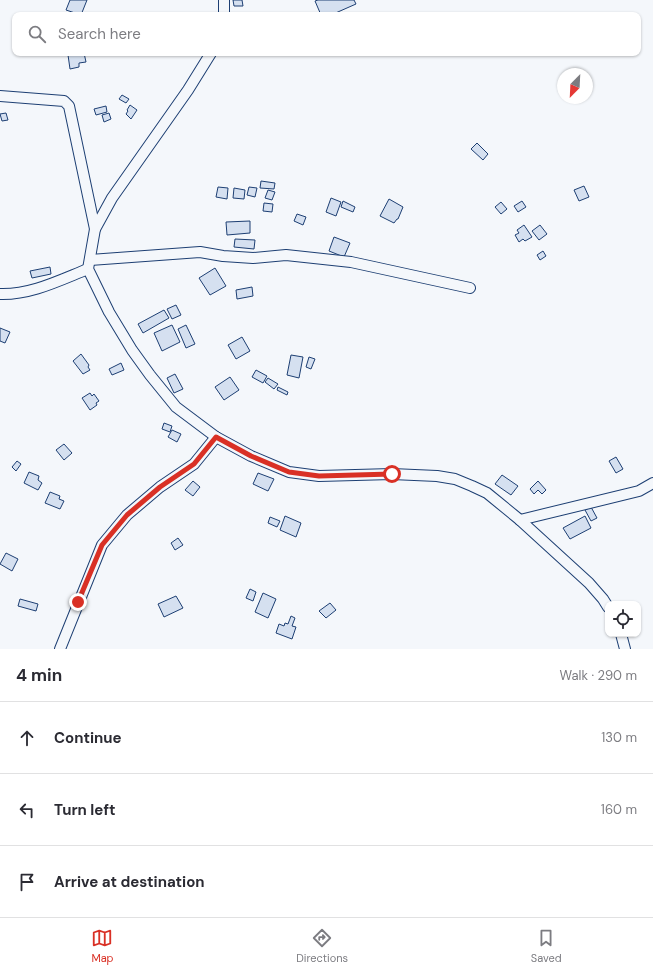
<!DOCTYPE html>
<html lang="en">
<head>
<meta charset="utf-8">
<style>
  :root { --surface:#fff; --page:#f2f2f3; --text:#2b2b33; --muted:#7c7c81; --line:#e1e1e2; --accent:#d93025 }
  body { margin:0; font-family:"DM Sans",sans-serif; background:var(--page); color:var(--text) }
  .controls { position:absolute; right:12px; bottom:12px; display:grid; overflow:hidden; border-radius:8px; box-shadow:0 1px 3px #0004 }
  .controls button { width:36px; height:36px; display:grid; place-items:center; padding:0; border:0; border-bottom:1px solid var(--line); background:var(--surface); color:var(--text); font:20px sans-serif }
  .compass { position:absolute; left:557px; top:68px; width:36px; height:36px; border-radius:50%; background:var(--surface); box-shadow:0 1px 3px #0004; rotate:204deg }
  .stop { position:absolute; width:12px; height:12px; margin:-9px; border:3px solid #d93025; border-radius:50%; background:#fff }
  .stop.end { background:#d93025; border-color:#fff; box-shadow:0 1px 4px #0008 }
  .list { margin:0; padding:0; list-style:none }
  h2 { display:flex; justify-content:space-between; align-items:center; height:52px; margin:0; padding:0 16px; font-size:17px }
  h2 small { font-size:13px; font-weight:400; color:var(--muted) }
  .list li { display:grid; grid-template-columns:26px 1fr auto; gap:12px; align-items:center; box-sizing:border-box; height:72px; padding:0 16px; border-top:1px solid var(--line) }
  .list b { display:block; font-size:15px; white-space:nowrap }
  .list em { font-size:13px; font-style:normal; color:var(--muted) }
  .icon { flex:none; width:22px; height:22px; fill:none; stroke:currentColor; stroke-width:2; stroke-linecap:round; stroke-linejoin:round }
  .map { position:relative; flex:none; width:653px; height:649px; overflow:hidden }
  .search { position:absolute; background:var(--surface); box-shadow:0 1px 3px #0004; left:12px; right:12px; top:12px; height:44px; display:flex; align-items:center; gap:10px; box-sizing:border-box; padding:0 14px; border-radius:8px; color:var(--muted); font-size:15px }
  .sheet { height:268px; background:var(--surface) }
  nav { display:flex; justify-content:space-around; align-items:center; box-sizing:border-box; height:56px; border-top:1px solid var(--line); background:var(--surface); font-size:11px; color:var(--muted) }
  nav a { display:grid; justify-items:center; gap:2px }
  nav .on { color:var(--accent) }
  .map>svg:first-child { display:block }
</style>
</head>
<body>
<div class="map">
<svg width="653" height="649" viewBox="0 0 653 649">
  <rect width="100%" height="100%" fill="#f4f7fb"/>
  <g fill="#d5e0f0" stroke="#1d3f73">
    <path d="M70 0H87L81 15 66 10Z"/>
    <path d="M233 0H242L243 6H234Z"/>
    <path d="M318 0H354L356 4 331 15H321L315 1Z"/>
    <path d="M73 53H84L86 62 79 63V67L70 69 68 55Z"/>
    <path d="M122 95 129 99 126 103 119 99Z"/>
    <path d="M130 105 137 110 131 119 126 114 128 111 127 110Z"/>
    <path d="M106 106 107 112 96 115 94 109Z"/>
    <path d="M6 113 8 120 2 121 0 114Z"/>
    <path d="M109 113 111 119 104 122 102 115Z"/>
    <path d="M477 143 488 154 483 160 471 149Z"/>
    <path d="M261 181 275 183 274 189 260 188Z"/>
    <path d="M584 186 589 197 579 201 574 190Z"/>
    <path d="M218 187 228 188 227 199 216 197Z"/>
    <path d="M249 187 257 188 255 197 247 195Z"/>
    <path d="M234 188 245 190 244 199 233 198Z"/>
    <path d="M268 190 275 192 272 200 265 198Z"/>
    <path d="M331 198 341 202 336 216 326 212Z"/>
    <path d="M389 199 403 207 398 219H397L394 223 380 216Z"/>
    <path d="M343 201 355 207 353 212 341 207Z"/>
    <path d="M522 201 526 207 518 212 514 206Z"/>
    <path d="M501 202 507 209 501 214 495 207Z"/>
    <path d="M264 203 273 204 272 212 263 211Z"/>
    <path d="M297 214 306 217 303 225 294 221Z"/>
    <path d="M250 221V233L227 235 226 222Z"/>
    <path d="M524 225 532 237 525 241 523 239 519 242 515 235 519 233 517 230Z"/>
    <path d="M540 225 547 234 539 240 532 231Z"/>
    <path d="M334 237 350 243 344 257 329 251Z"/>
    <path d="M235 239 255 240 254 249 234 247Z"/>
    <path d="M543 251 546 256 540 260 537 255Z"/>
    <path d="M50 267 51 274 32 278 30 271Z"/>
    <path d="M215 268 226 286 210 295 199 278Z"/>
    <path d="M252 287 253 296 237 299 236 290Z"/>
    <path d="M176 305 181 315 172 319 167 309Z"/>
    <path d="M164 310 169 318 143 333 138 324Z"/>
    <path d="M172 325 180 342 162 351 154 333Z"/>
    <path d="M186 325 195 344 186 348 178 329Z"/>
    <path d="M0 328 10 332 5 343 0 341Z"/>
    <path d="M242 337 250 351 236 359 228 345Z"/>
    <path d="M81 354 89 365 88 367 90 370 83 374 73 361Z"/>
    <path d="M291 355 303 357 299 378 287 375Z"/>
    <path d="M309 357 315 359 311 369 306 367Z"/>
    <path d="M121 363 124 370 112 375 109 369Z"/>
    <path d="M256 370 267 376 263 383 252 377Z"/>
    <path d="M175 374 183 389 174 393 167 378Z"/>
    <path d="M230 377 239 390 224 400 215 387Z"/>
    <path d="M268 378 278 384 274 389 265 382Z"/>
    <path d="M278 387 288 392 287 395 277 390Z"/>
    <path d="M90 393 92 396 94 394 99 401 96 403 97 405 90 410 82 398Z"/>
    <path d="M164 423 172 426 170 432 162 429Z"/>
    <path d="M172 430 181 434 177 442 168 437Z"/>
    <path d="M64 444 72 453 64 460 56 450Z"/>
    <path d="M616 457 623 469 616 473 609 461Z"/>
    <path d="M17 461 21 464 16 471 12 467Z"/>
    <path d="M29 472 39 476 38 480 42 483 38 490 24 483Z"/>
    <path d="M258 473 274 479 268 491 253 484Z"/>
    <path d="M502 475 518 486 511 495 495 484Z"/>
    <path d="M193 481 200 487 193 496 185 490Z"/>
    <path d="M538 481 546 490 542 494 538 490 534 494 530 489Z"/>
    <path d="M50 492 60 496 59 499 64 501 60 509 45 503Z"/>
    <path d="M591 507 597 518 591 521 585 510Z"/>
    <path d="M285 516 301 523 296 537 280 530Z"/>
    <path d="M585 516 591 528 570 539 563 528Z"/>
    <path d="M270 517 280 521 277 527 268 523Z"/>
    <path d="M178 538 183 545 175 550 171 543Z"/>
    <path d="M6 553 18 559 12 571 0 564Z"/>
    <path d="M250 589 256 592 253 601 246 598Z"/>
    <path d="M263 593 276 599 268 618 255 612Z"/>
    <path d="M176 596 183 608 164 617 158 604Z"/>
    <path d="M20 599 38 604 36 611 18 606Z"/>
    <path d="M330 603 336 610 326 618 319 611Z"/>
    <path d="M291 616 295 618 292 626 296 627 292 639 276 633 279 624 284 626 285 623 288 624Z"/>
  </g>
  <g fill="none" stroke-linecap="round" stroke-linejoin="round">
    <defs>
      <g id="minor">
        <path d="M224 0V15"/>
        <path d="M211 53 188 90 112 198 95 229 88 269 109 312 132 350 150 375 176 407 216 437 251 456 289 472 319 476 392 474 437 476 455 479 472 486 487 493 520 520 589 583 603 599 608 607"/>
        <path d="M0 96 64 101 69 106 95 229"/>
        <path d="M90 260 200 252 223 256 253 258 286 255 351 262 470 288"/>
        <path d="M0 294C31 295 60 280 88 269"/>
        <path d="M520 520 639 491 653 483"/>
        <path d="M621 634 625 649"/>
        <path d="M60 649 102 545 127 515 160 487 194 464 216 437"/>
      </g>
    </defs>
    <use href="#minor" stroke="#1d3f73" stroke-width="12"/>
    <use href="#minor" stroke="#f4f7fb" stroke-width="10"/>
  </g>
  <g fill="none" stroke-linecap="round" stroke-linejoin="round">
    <path stroke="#d93025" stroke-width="5" d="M78 602 102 545 127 515 160 487 194 464 216 437 251 456 289 472 319 476 392 474"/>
  </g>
</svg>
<div class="controls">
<button><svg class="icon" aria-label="locate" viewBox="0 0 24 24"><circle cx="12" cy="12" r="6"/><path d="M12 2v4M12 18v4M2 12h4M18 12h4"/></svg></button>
</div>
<svg class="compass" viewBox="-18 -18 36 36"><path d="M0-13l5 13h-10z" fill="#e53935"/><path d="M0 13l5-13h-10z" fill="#7c7c81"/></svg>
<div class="stop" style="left:392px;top:474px"></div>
<div class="stop end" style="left:78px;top:602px"></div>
<div class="search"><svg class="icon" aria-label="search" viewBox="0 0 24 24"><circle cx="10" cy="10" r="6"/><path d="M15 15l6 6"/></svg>Search here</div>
</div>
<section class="sheet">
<h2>4 min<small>Walk · 290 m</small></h2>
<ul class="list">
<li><svg class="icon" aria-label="ahead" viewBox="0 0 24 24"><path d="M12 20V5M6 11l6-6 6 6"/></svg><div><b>Continue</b></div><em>130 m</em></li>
<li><svg class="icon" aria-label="left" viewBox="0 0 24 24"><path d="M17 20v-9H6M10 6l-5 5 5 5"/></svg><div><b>Turn left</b></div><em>160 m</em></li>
<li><svg class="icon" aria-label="arrive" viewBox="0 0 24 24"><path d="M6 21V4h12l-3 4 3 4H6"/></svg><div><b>Arrive at destination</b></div></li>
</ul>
</section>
<nav>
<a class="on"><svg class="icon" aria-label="map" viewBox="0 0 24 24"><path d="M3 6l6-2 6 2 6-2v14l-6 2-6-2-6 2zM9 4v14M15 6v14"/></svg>Map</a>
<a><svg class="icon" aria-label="directions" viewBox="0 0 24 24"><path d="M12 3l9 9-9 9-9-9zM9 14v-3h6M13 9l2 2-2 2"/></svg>Directions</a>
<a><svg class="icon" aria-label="saved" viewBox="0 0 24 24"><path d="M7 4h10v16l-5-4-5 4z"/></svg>Saved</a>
</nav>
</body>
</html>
